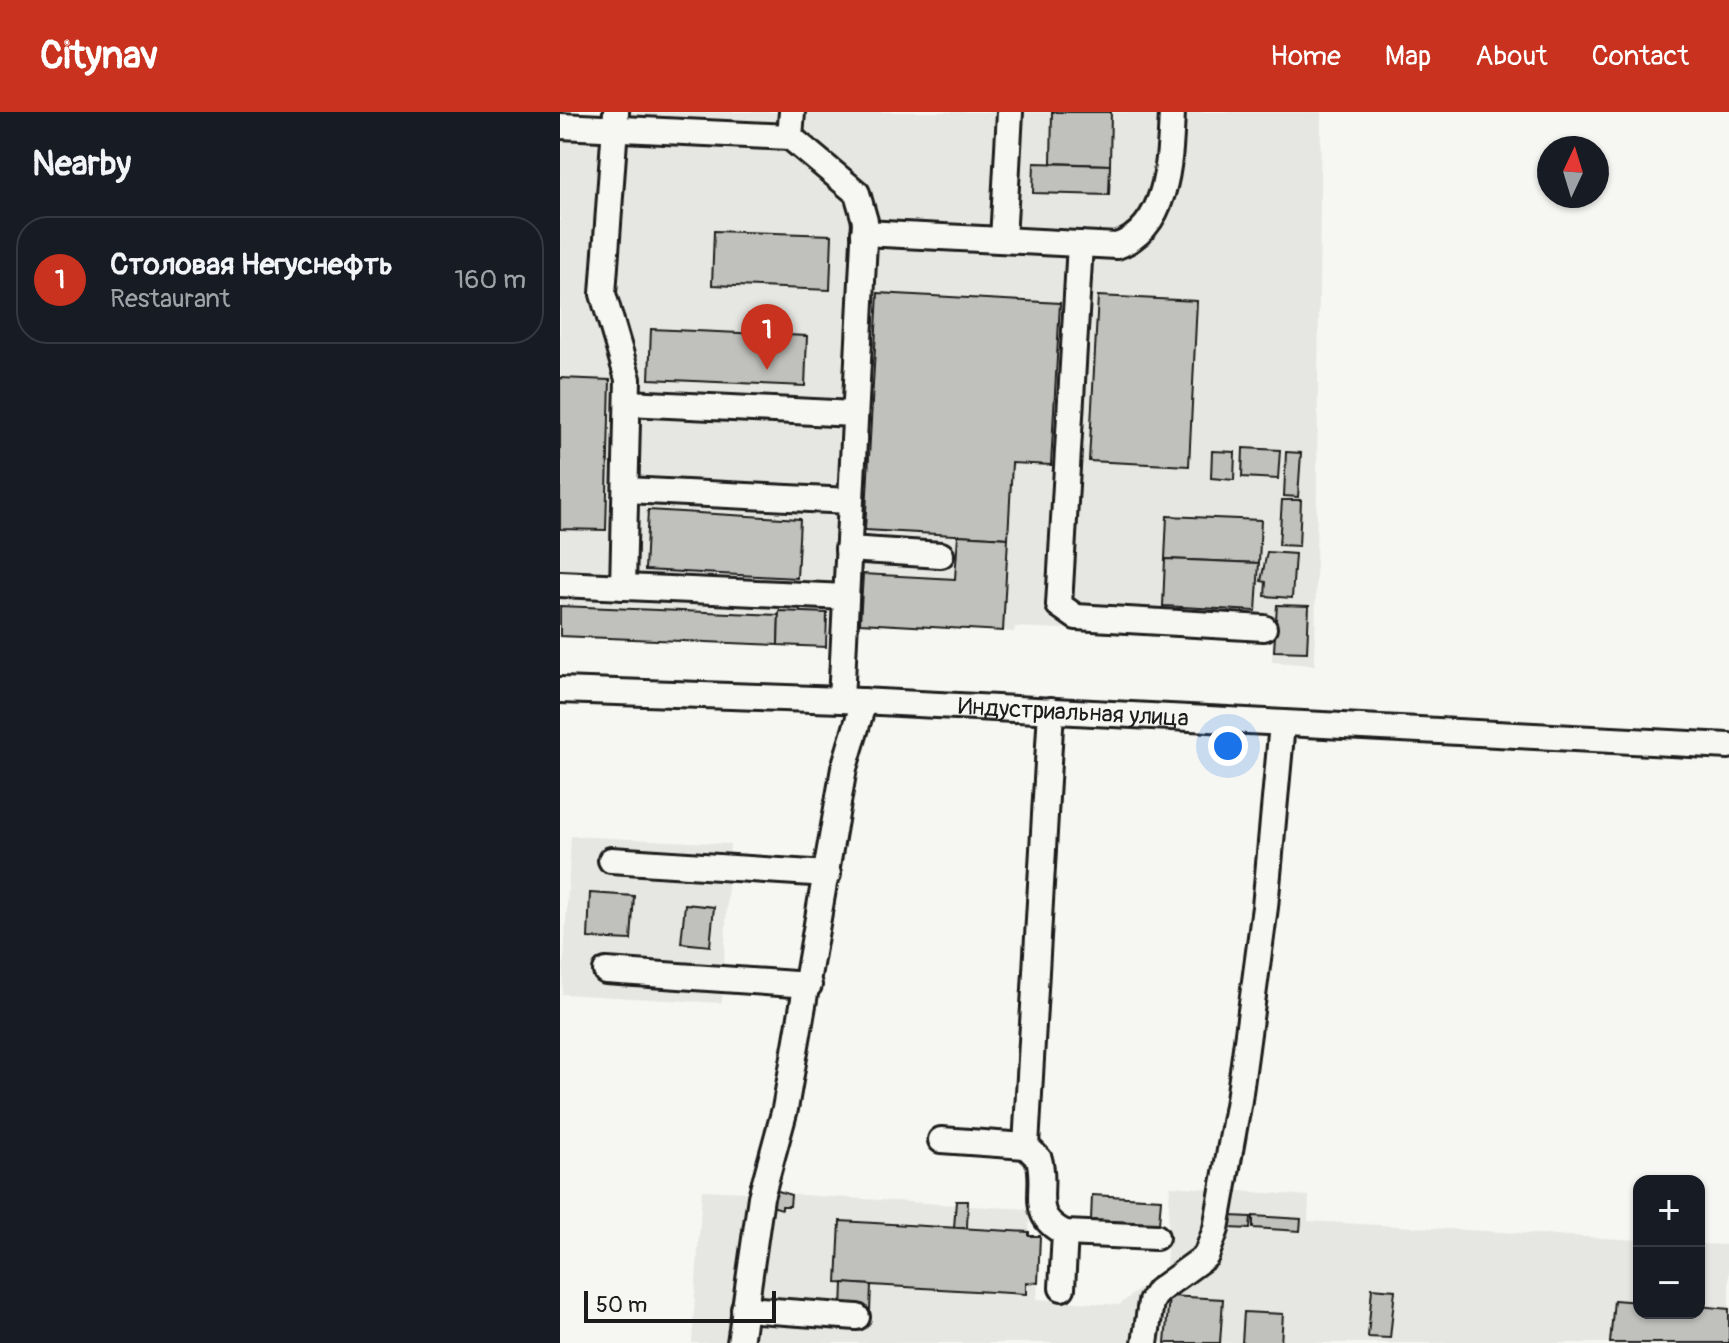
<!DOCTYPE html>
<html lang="en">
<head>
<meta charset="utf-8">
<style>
  :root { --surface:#171b24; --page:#242831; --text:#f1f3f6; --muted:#9ea1a6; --line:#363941; --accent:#c8321e }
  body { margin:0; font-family:Pangolin,sans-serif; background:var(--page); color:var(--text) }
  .controls { position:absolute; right:24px; bottom:24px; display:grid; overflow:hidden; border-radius:16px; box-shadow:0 2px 6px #0004 }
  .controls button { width:72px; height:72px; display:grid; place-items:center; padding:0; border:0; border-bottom:2px solid var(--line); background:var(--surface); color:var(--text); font:40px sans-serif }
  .compass { position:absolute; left:977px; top:24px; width:72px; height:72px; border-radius:50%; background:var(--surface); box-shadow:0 2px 6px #0004; rotate:4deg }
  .scale { position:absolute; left:24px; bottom:20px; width:192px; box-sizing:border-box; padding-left:8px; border:4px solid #1c1c1c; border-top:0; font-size:22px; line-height:28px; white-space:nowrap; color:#1c1c1c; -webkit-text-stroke:6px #f6f6f2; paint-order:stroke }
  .you { position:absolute; left:668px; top:634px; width:28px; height:28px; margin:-20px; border:6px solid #fff; border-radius:50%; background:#1a73e8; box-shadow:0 0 0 12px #1a73e833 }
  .badge { display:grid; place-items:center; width:52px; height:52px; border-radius:50%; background:var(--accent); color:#fff; font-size:26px; font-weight:700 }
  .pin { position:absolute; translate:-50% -66px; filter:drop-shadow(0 2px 4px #0008) }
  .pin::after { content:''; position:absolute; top:42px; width:28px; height:24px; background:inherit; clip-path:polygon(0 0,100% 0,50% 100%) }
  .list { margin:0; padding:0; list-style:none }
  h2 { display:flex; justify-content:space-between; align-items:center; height:104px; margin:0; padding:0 32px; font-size:34px }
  h2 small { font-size:26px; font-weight:400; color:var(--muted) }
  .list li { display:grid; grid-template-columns:52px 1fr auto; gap:24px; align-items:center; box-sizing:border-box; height:128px; margin:0 16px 16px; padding:0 16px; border:2px solid var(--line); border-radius:32px }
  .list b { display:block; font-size:30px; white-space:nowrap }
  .list p { margin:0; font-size:26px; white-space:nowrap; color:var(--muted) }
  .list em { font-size:26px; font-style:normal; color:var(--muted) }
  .map { position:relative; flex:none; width:1169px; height:1231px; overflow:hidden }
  header { display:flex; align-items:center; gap:48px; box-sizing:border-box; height:112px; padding:0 40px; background:var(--accent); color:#fff }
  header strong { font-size:38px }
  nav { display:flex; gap:44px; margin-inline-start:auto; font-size:28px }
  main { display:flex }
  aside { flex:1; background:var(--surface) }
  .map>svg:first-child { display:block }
</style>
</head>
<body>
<header>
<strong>Citynav</strong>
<nav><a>Home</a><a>Map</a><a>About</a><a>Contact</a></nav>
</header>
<main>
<aside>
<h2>Nearby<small></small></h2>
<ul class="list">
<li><span class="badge">1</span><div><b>Столовая Негуснефть</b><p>Restaurant</p></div><em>160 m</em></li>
</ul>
</aside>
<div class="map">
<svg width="1169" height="1231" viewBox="0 0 1169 1231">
  <rect width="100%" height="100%" fill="#f6f6f2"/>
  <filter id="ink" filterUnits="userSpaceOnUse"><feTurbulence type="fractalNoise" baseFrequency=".0125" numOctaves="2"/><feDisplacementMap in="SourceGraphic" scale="16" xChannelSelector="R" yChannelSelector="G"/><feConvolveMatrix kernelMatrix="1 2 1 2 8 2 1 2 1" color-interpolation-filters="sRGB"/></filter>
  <g filter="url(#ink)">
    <g fill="#e6e6e2">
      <path d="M0 0H761L755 553 712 550V526L455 515 454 520 268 510 266 535 0 524Z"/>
      <path d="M11 724 170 732 162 891 2 882Z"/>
      <path d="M610 1074 749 1084 748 1109 1079 1128V1201H1139V1132L1169 1133V1231H132L142 1078 215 1081V1078L226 1079 227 1082 395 1093 396 1089H408L409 1094 470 1097 469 1124H480L477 1187 559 1193 606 1156Z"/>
    </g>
    <g fill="#c0c0bd" stroke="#1c1c1c" stroke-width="2">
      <path d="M492 0H551L550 53 491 51Z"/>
      <path d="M474 51 550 53 549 83 473 81Z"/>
      <path d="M154 119 272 123 270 178 152 173Z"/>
      <path d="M318 181 500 191 491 353 452 351 448 426 305 418Z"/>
      <path d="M538 184 637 189 629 354 529 349Z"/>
      <path d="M91 217 247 224 245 274 89 267Z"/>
      <path d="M0 266 50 268 46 418 0 417Z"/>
      <path d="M683 336 720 338 718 367 682 365Z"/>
      <path d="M652 339 675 340 674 368 651 366Z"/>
      <path d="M726 340 741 341 738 385 724 384Z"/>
      <path d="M722 388H741L739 434 719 433Z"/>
      <path d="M88 398 240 407 237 466 85 458Z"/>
      <path d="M607 404 701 408 699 451 605 447Z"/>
      <path d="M398 423 448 426 443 519 300 511 303 462 395 467Z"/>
      <path d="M707 440 735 442 732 486 705 484 706 470 701 469Z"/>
      <path d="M605 447 699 451 696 499 603 494Z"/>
      <path d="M717 493 749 494 747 540 714 539Z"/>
      <path d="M0 494 219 503 218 533 0 524Z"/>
      <path d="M219 499 267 501 266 535 218 533Z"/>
      <path d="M30 781 74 784 71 828 28 826Z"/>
      <path d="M125 792 154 795 150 834 121 831Z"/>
      <path d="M215 1078 231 1083 230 1094H222V1097L208 1093 209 1081 215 1082Z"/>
      <path d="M532 1083 601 1087 599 1112 531 1108Z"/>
      <path d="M396 1089H408L407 1116H394Z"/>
      <path d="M670 1104 691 1105 690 1117 669 1116Z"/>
      <path d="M693 1104 741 1107 740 1119 693 1116Z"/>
      <path d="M280 1109 469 1120V1124H480L478 1171 466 1170V1182L277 1171Z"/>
      <path d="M283 1171 311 1173 310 1199 282 1198Z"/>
      <path d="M812 1176 835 1178 830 1226 808 1225Z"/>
      <path d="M609 1184 663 1187 660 1231H605Z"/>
      <path d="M1054 1188 1079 1190V1201H1139V1194L1169 1197V1231H1050Z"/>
      <path d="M684 1200 723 1202 721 1231H682Z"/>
    </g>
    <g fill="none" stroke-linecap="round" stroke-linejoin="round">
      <defs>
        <g id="minor">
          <path d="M56 0 43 182 68 267 63 475"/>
          <path d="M0 14 230 25 232 0"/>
          <path d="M230 25 297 81 305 109 281 588"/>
          <path d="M304 121 557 134C609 115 610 47 612 0"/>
          <path d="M443 128 450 0"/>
          <path d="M520 132 499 493 516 505 704 516"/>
          <path d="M68 291 294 302"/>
          <path d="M66 378 290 389"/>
          <path d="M288 437 381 443"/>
          <path d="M0 472 286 485"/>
          <path id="s1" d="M0 578 281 588 1169 634"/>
          <path d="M491 598 466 1034 479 1047C488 1078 467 1103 505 1121L596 1125"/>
          <path d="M51 748 268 762"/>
          <path d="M46 859 249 873"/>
          <path d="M381 1028 466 1034"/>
          <path d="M502 1176 505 1121"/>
          <path d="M184 1197 297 1205"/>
          <path d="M180 1231 201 1085 225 997 284 656 304 589"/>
          <path d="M585 1231 591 1190 598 1179 646 1144 656 1117 679 988 705 795 722 612"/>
        </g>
      </defs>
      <use href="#minor" stroke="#1c1c1c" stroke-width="30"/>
      <use href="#minor" stroke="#f6f6f2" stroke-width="24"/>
    </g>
  </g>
  <g text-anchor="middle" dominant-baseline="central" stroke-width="8" stroke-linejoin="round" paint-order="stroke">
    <g font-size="24" fill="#1c1c1c" stroke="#f6f6f2">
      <text stroke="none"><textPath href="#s1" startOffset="514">Индустриальная улица</textPath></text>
    </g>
  </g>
</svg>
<div class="controls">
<button>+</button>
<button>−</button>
</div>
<svg class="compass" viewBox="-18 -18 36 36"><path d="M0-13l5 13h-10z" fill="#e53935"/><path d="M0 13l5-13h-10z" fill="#9ea1a6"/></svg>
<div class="scale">50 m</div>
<div class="you"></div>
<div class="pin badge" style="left:207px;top:258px">1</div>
</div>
</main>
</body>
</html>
